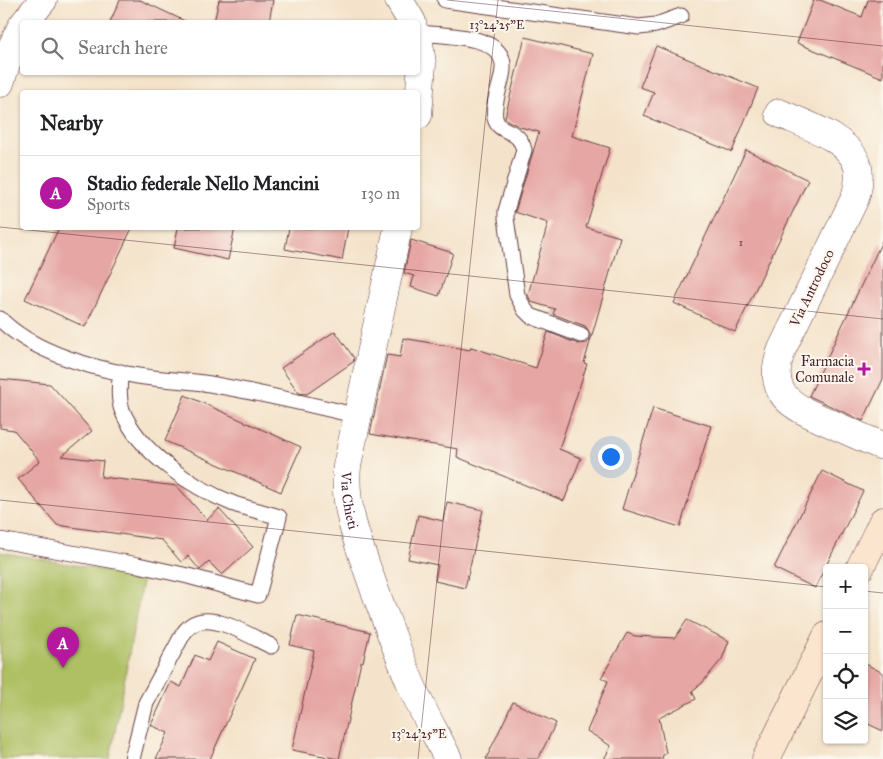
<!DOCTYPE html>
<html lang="en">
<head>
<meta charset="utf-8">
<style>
  :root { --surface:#fff; --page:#f6f6f6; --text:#202124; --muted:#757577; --line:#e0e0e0; --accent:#b5179e }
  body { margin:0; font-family:"IM FELL Great Primer",serif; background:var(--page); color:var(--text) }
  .controls { position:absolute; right:15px; bottom:15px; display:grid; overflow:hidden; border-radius:5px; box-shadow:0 1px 4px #0004 }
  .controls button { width:45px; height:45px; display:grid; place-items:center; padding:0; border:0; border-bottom:1px solid var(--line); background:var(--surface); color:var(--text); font:25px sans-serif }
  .you { position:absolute; left:610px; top:456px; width:18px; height:18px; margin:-12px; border:4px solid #fff; border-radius:50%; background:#1a73e8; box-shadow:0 0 0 8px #1a73e833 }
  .badge { display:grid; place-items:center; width:32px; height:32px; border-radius:50%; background:var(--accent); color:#fff; font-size:16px; font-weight:700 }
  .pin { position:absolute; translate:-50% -41px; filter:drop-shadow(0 1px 2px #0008) }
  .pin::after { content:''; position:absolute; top:26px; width:18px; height:15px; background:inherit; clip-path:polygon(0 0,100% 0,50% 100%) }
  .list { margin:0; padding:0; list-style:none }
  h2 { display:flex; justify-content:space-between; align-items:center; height:65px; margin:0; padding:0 20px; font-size:21px }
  h2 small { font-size:16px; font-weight:400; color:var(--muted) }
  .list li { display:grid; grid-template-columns:32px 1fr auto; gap:15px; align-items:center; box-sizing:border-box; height:75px; padding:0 20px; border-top:1px solid var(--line) }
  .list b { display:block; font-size:19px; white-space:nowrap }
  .list p { margin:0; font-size:16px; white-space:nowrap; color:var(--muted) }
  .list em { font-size:16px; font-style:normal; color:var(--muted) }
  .icon { flex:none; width:28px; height:28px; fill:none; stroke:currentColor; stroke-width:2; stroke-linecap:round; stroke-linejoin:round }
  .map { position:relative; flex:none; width:883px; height:759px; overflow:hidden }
  .search { position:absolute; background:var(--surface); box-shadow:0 1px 4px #0004; left:20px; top:20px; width:400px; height:55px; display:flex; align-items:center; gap:12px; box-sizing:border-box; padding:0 18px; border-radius:5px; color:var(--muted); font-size:19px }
  .panel { position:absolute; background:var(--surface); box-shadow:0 1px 4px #0004; left:20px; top:90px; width:400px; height:140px; border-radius:5px }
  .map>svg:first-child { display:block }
</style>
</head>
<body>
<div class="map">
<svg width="883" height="759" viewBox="0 0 883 759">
  <rect width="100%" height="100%" fill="#fbf7ec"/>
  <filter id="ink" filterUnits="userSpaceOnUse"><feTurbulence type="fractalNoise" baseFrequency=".02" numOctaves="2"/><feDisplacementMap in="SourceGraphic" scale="10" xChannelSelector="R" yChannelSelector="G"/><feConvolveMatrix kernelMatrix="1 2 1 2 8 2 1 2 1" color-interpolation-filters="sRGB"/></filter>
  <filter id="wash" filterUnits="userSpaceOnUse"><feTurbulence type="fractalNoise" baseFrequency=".0096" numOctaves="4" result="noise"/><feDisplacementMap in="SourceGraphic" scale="20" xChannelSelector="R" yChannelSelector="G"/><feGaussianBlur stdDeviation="1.12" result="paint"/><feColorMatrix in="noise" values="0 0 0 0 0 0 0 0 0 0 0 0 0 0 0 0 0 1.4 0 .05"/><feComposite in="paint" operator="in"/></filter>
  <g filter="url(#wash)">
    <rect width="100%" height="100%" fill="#f4e3ca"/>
    <path fill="#aec064" stroke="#7c7048" d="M0 552 143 577 110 759H0Z"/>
    <g id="blocks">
      <g fill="#e6a6a3">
        <path d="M120 0H140L187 22H110Z"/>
        <path d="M219 0H273L269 22H214Z"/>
        <path d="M814 0H820L862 17 868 0H883V78L797 43Z"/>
        <path d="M525 37 593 54 572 136 610 148 586 227 620 237 584 363 587 364 559 449 581 458 564 501 457 457 458 449 370 434 387 355 400 357 403 338 470 350 471 347 536 368 548 332 578 344 587 343 590 339V333L585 326 553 314 555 309 531 302 528 295 548 223 515 212 539 132 520 127 507 120 505 117Z"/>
        <path d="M656 46 758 88 732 152 644 116 654 92 640 87Z"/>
        <path d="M746 150 808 180 735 332 674 303Z"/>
        <path d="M59 228H132L85 327 25 299Z"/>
        <path d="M178 228H235L228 260 174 248Z"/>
        <path d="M289 228H348L342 260 285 249Z"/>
        <path d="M883 239V379L863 421 809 396Z"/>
        <path d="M411 240 453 253 439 296 411 287 414 276 404 273Z"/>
        <path d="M335 331 354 358 353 362 307 394 299 393 281 368Z"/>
        <path d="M0 379 50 384 92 431 62 456 103 461 101 477 177 486 207 520 219 509 253 547 222 575 209 562 200 570 188 556 181 562 162 540 57 525 18 479 40 461 14 430 0 428Z"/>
        <path d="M185 395 301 447 281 492 165 441Z"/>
        <path d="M653 408 711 426 680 527 622 509Z"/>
        <path d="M822 471 863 491 815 588 774 568Z"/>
        <path d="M447 502 483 510 465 588 435 581 438 565 408 559 418 515 443 521Z"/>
        <path d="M297 615 370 632 363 662H361L339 759 292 750 314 651 290 645Z"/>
        <path d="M687 620 729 641 722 659 702 683 692 691 696 699 659 718 666 753 663 755 662 759H604L611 746 587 731 608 681 601 678 627 633 635 636 675 638Z"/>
        <path d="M217 642 255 659 210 759H156L168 733 151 725 171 682 181 687 195 655 208 661Z"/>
        <path d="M864 663 883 673V731L864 722Z"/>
        <path d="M513 702 556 723 538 759H486Z"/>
      </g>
    </g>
  </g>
  <g filter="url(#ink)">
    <use href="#blocks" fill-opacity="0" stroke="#643c43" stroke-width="1"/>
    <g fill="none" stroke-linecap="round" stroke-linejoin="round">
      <defs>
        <g id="lane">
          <path d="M445 0 639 27 656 25 681 16"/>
          <path d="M418 33C442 36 506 33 503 69 502 85 492 102 495 118 499 135 519 127 524 150L506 211V218L517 295 525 310 531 316 581 335"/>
          <path d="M0 319C34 353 91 368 138 376 162 380 186 380 210 384 259 393 309 404 358 416"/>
          <path d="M0 540 138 565 188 576 258 595 279 517C264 512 249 509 234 504 193 488 139 453 122 410 118 398 119 384 121 372"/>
          <path d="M132 759 146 703 183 634C187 628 191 624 198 622 217 615 254 638 271 646"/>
        </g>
        <g id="street">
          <path d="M399 0 412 22"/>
          <path d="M25 22 43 0"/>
          <path d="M418 36 422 64 418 115"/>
          <path d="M0 83 11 49 22 26"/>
          <path d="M779 113C803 124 851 138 858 167 860 178 858 188 855 198L782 349C764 396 794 407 830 423 848 431 865 439 883 446"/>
          <path id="s1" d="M398 228 347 466C343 510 360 547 374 588 387 622 399 657 414 691 424 714 437 736 448 759"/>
        </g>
        <g id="secondary">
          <path d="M860 568 883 521"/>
          <path d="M766 759 827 636"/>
        </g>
      </defs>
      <use href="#lane" stroke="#643c43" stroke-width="17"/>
      <use href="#street" stroke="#643c43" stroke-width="29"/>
      <use href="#secondary" stroke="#643c43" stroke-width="29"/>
      <use href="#lane" stroke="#fff" stroke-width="15"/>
      <use href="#street" stroke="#fff" stroke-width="28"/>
      <use href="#secondary" stroke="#fce5cf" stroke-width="28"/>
    </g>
  </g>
  <path fill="none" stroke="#4a1f2b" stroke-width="1" stroke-opacity="0.45" d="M447 0 883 46M0 227 883 319M0 500 827 587M864 591 883 593M418 759 498 0"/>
  <path fill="#b5179e" stroke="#fbf7ec" stroke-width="2" d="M861.5 361.5h5v5h5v5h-5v5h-5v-5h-5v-5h5z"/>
  <g text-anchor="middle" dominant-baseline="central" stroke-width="4" stroke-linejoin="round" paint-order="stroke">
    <g font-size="11" fill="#714149">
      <text x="741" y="242">1</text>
    </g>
    <g font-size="14" fill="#4a1f2b" stroke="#fbf7ec">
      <text transform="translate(812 288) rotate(-64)">Via Antrodoco</text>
      <text stroke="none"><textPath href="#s1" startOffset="278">Via Chieti</textPath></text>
    </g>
    <g font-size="14" fill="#4a1f2b" stroke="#fbf7ec" text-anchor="end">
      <text x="854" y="361">Farmacia<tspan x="854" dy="16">Comunale</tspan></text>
    </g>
  </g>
  <g font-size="12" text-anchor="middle" fill="#4a1f2b" stroke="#fbf7ec" stroke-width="4" stroke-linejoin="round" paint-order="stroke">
    <text x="497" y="29">13°24'25"E</text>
    <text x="419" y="738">13°24'25"E</text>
  </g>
</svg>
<div class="controls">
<button>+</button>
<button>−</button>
<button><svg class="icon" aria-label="locate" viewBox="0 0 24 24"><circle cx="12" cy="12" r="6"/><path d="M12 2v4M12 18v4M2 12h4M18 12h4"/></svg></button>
<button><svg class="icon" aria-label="layers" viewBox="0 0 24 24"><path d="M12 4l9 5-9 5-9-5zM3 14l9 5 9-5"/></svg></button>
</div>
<div class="you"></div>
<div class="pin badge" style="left:63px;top:668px">A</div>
<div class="search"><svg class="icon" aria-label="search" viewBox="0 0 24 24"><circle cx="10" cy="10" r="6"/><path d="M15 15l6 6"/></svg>Search here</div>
<section class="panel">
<h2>Nearby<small></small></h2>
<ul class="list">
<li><span class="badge">A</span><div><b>Stadio federale Nello Mancini</b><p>Sports</p></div><em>130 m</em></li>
</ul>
</section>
</div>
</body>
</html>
